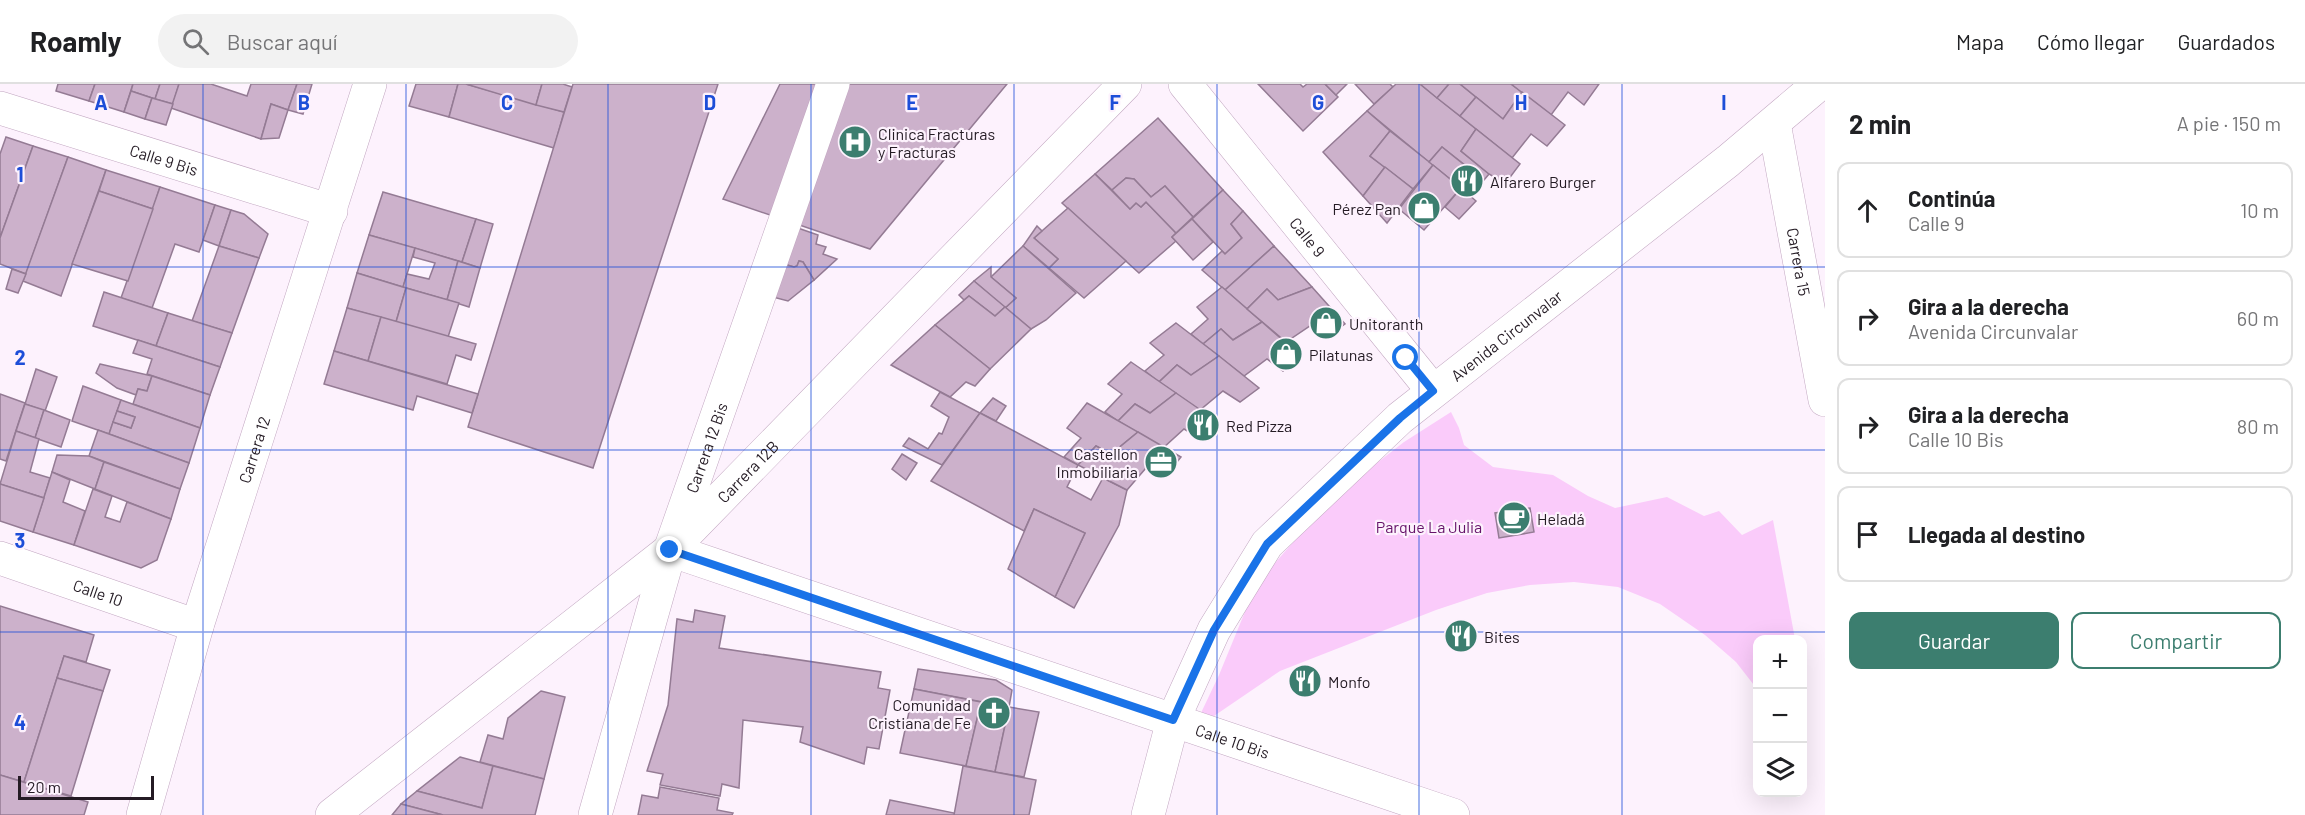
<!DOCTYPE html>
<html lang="es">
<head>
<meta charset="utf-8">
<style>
  :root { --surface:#fff; --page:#f2f2f2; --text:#202124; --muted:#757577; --line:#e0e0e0; --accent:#3c7e6f }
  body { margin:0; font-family:Barlow,sans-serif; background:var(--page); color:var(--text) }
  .controls { position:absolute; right:18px; bottom:18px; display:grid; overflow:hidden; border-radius:12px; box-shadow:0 6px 24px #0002 }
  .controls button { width:54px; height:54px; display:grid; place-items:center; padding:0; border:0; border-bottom:2px solid var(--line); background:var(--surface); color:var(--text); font:30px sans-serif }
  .scale { position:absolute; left:18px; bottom:15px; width:136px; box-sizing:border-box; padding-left:6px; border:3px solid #241b24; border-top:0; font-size:16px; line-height:21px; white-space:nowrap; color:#241b24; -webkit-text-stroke:4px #fdf2fd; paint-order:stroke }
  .stop { position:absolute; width:18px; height:18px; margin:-14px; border:4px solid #1a73e8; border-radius:50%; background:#fff }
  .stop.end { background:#1a73e8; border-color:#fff; box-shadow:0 2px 6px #0008 }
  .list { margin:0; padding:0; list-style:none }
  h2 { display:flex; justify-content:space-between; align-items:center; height:78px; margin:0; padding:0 24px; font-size:26px }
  h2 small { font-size:20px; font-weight:400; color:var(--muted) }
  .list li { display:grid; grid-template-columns:39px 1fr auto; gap:18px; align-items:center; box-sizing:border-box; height:96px; margin:0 12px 12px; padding:0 12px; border:2px solid var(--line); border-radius:12px }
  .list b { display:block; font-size:22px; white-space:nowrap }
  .list p { margin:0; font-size:20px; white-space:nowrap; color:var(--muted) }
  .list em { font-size:20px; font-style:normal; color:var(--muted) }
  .actions { display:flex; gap:12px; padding:18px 24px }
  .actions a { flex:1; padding:14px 0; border:2px solid var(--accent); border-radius:12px; text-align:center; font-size:21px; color:var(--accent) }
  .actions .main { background:var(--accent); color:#fff }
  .icon { flex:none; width:33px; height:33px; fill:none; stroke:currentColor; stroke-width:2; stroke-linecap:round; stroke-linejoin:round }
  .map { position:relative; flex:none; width:1825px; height:731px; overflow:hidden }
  header { display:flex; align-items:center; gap:36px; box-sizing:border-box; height:84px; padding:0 30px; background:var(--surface); border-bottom:2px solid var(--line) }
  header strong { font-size:28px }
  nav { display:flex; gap:33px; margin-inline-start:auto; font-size:21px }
  .search { width:420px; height:54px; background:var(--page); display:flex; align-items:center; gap:15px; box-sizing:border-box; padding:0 21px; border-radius:33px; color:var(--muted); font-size:22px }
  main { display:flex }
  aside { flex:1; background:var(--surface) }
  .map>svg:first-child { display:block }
</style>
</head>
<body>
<header>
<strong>Roamly</strong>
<div class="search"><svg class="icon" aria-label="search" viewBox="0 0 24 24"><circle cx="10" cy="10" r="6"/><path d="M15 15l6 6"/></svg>Buscar aquí</div>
<nav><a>Mapa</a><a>Cómo llegar</a><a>Guardados</a></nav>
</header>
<main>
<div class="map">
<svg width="1825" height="731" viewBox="0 0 1825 731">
  <rect width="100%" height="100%" fill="#fdf2fd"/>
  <path fill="#facbfa" d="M1451 328 1459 344 1464 361 1493 383 1553 391 1588 412 1615 424 1667 413 1704 432 1719 427 1742 451 1773 436 1795 555 1758 556 1757 605 1736 578 1705 551 1660 520 1618 503 1574 498 1530 501 1487 509 1436 526 1280 587 1214 632 1200 631 1219 591 1256 501 1314 434 1364 389 1404 358Z"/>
  <g fill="#ccb1cb" stroke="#947b94" stroke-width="1.5">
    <path d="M58 0H95L89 17 56 7Z"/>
    <path d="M95 0H133L124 28 89 17Z"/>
    <path d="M133 0H160L155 15 131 7Z"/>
    <path d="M160 0H179L173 20 155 15Z"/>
    <path d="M179 0H211L247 12 251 0H297L288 26 271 20 261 55 171 24Z"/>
    <path d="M297 0H312L303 30 288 26Z"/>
    <path d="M416 0H458L449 33 409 22Z"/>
    <path d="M458 0H466L564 28 554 64 449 33Z"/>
    <path d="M466 0H542L536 21Z"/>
    <path d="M542 0H563L572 3 564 28 536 21Z"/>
    <path d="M573 0H718L593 384 468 343Z"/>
    <path d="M780 0H1007L870 165 723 115Z"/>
    <path d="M1258 0H1300L1303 3 1307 0H1325L1338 13 1303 47Z"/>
    <path d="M1325 0H1347L1336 11Z"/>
    <path d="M1355 0H1390L1393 3 1374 20Z"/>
    <path d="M1396 0H1420L1476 45 1461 67 1489 90 1484 96 1442 63 1429 78 1367 27Z"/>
    <path d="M1420 0H1449L1437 14Z"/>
    <path d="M1449 0H1460L1476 13 1460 32 1437 14Z"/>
    <path d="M1460 0H1511L1522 8 1503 35Z"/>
    <path d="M1511 0H1599L1584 21 1568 8 1551 31Z"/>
    <path d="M131 7 152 14 145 35 124 28Z"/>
    <path d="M1522 8 1565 41 1547 62 1531 50 1512 74 1460 32 1476 13 1503 35Z"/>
    <path d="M152 14 173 20 166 41 145 35Z"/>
    <path d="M271 20 288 26 279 54 261 55Z"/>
    <path d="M1367 27 1390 47 1370 72 1385 83 1363 112 1323 68Z"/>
    <path d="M1158 34 1223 106 1193 133 1165 102 1151 113 1134 95 1126 94 1112 106 1095 90Z"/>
    <path d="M1476 45 1520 80 1505 100 1489 90 1461 67Z"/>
    <path d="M1390 47 1433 81 1413 105 1370 72Z"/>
    <path d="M6 53 33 62 0 154V70Z"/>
    <path d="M33 62 68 73 26 190 0 180V154Z"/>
    <path d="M1442 63 1483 96 1470 111 1429 78Z"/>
    <path d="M68 73 106 86 61 212 23 197Z"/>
    <path d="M1433 81 1461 104 1424 146 1399 125Z"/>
    <path d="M1385 83 1413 105 1387 139 1363 112Z"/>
    <path d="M106 86 160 103 153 125 99 107Z"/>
    <path d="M1095 90 1130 125 1136 119 1141 123 1146 118 1176 149 1172 153 1176 157 1139 189 1062 119Z"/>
    <path d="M1126 94 1134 95 1151 113 1165 102 1193 133 1176 149 1146 118 1141 123 1136 119 1130 125 1112 106Z"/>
    <path d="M160 103 215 121 199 168 175 160 152 224 121 214Z"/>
    <path d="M1461 104 1476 117 1459 135 1445 123Z"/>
    <path d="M1223 106 1243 127 1231 140 1242 154 1225 170 1192 135Z"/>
    <path d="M99 107 153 125 128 197 72 180Z"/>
    <path d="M383 108 476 135 462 178 369 151Z"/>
    <path d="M215 121 231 126 219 162 203 156Z"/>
    <path d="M1068 124 1126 177 1084 214 1049 184 1058 175 1034 154Z"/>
    <path d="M231 126 244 130 268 150 259 174 219 162Z"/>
    <path d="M1243 127 1274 162 1225 206 1202 186 1222 167 1225 170 1242 154 1231 140Z"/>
    <path d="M476 135 493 140 480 184 462 178Z"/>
    <path d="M1192 135 1213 158 1193 176 1172 153Z"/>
    <path d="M792 142 818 151 816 160 826 163 823 170 837 175 814 196 803 178 799 177 797 182 794 183 780 179Z"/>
    <path d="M1037 142 1042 147 1034 154 1058 175 1049 184 1023 162Z"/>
    <path d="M369 151 415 164 403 203 357 189Z"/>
    <path d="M219 162 259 174 232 249 192 237Z"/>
    <path d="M1023 162 1076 209 1046 236 1031 245 1005 224 1016 214 991 193Z"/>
    <path d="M1274 162 1312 203 1278 216 1267 205 1247 225 1225 206Z"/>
    <path d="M415 164 458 177 447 216 403 203 407 190 429 195 435 179 413 173Z"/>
    <path d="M458 177 480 184 469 223 447 216Z"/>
    <path d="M799 177 803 178 814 196 788 217 769 212 780 179 794 183 797 182Z"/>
    <path d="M991 183V193L1016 214 1005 224 974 197Z"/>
    <path d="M12 185 26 190 18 209 6 205Z"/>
    <path d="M357 189 406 204 396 238 347 224Z"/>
    <path d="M974 197 1005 223 995 232 969 212 964 216 959 211Z"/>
    <path d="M1222 203 1262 238 1233 256 1221 245 1203 260 1191 250 1208 235 1197 223Z"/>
    <path d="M1312 203 1345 240 1327 253 1310 242 1286 258 1247 225 1267 205 1278 216Z"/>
    <path d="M406 204 459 219 448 253 396 238Z"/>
    <path d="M104 208 168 229 156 262 93 242Z"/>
    <path d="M969 212 995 232 1005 223 1031 245 990 285 935 241Z"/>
    <path d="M347 224 381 233 368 277 334 267Z"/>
    <path d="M168 229 232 249 220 283 156 262Z"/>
    <path d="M381 233 476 260 471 276 456 271 447 300 368 277Z"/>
    <path d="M1262 238 1301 272 1283 287 1267 275 1244 292 1203 260 1221 245 1233 256Z"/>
    <path d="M1176 239 1219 272 1191 291 1177 281 1159 298 1145 287 1164 271 1150 259Z"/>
    <path d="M935 241 990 285 975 302 966 298 950 313 891 281Z"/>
    <path d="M138 256 220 283 210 311 147 290 152 275 133 269Z"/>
    <path d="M334 267 478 310 472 329 417 312 413 326 324 300Z"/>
    <path d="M1219 272 1259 304 1240 318 1223 307 1200 326 1159 298 1177 281 1191 291Z"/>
    <path d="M1131 278 1176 309 1150 329 1135 320 1118 337 1105 328 1122 310 1108 300Z"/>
    <path d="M100 280 152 292 147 307 138 305 136 311 117 304 96 289Z"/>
    <path d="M36 285 57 293 45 327 25 320Z"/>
    <path d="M152 292 210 311 200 344 133 320 138 305 147 307Z"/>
    <path d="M83 302 121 316 109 350 72 337Z"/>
    <path d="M940 308 980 329 942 381 903 362 909 354 928 365 939 349 942 350 949 333 931 322Z"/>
    <path d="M1176 309 1218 338 1202 355 1184 345 1163 364 1118 337 1135 320 1150 329Z"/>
    <path d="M0 310 25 319 6 377 0 375Z"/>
    <path d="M993 314 1006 322 996 337 980 329Z"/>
    <path d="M121 316 200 344 189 379 109 350 113 338 131 344 135 333 117 327Z"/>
    <path d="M1087 319 1138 348 1111 370 1096 362 1078 381 1064 373 1081 354 1067 344Z"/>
    <path d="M25 320 44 326 35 354 16 347Z"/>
    <path d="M44 326 70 336 61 363 35 354Z"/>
    <path d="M117 327 135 333 131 344 113 338Z"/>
    <path d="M980 329 1078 381 1067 403 1091 416 1103 394 1127 406 1119 441 1074 524 1055 513 1085 449 1034 425 1024 447 931 397Z"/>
    <path d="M98 346 189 379 180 405 89 372Z"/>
    <path d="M16 347 39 355 30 388 50 394 44 414 0 400Z"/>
    <path d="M1138 348 1181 373 1165 393 1146 384 1127 406 1078 381 1096 362 1111 370Z"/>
    <path d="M902 370 917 379 906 396 892 385Z"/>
    <path d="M57 371 89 372 104 378 95 405 52 388Z"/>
    <path d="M104 378 180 405 171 435 95 405Z"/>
    <path d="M52 388 70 396 63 418 85 427 74 461 33 448Z"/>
    <path d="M0 400 44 414 33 448 0 437Z"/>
    <path d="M93 405 112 412 105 433 120 438 127 418 171 435 157 476 141 484 74 461Z"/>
    <path d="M1530 424 1534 448 1499 454 1495 429Z"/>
    <path d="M1034 425 1085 449 1055 513 1008 485Z"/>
    <path d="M0 522 94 551 86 578 64 572 24 698 0 691Z"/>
    <path d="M695 526 725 532 719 564 881 588 878 604 890 606 879 665 867 663 864 680 800 658 803 643 743 636 739 704 722 700 720 712 660 701 663 690 647 687 668 621 677 535 693 538Z"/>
    <path d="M64 572 110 586 103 607 57 594Z"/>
    <path d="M918 585 996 596 1012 606 1009 623 914 605Z"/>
    <path d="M57 594 103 607 71 712 24 698Z"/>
    <path d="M914 605 981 618 966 682 900 669Z"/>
    <path d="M541 607 565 613 544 695 480 678 488 651 503 655 508 634Z"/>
    <path d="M981 618 1009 623 995 688 966 682Z"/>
    <path d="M1009 623 1039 628 1024 693 995 688Z"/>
    <path d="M460 673 493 682 482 724 417 707Z"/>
    <path d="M493 682 544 695 535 731H443L401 720 417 707 482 724Z"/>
    <path d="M963 682 1036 696 1029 731H954Z"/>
    <path d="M0 691 88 718 84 731H0Z"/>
    <path d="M660 703 719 714 717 726 733 729 732 731H638L642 711 658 714Z"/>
    <path d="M890 716 954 729V731H886Z"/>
    <path d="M401 720 443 731H392Z"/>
  </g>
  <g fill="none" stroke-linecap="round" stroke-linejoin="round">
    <defs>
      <g id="minor">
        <path id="s1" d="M1185 0 1433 307"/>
        <path id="s2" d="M0 24 331 127"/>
        <path id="s3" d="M1774 39 1825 316"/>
        <path id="s4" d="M670 466 1453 731"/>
        <path id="s5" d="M0 474 197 542"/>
        <path id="s6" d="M143 731 197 542 370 0"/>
        <path id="s7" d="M332 731 670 466 1125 0"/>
        <path id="s8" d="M595 731 670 466 833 0"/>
        <path id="s9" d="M1148 731 1173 636 1214 546 1267 460 1400 334 1728 77 1819 0"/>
      </g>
    </defs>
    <use href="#minor" stroke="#c2a7c1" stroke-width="34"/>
    <use href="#minor" stroke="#fff" stroke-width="33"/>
  </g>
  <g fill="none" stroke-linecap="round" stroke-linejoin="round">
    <path stroke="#1a73e8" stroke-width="8" d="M670 466 1173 636 1214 546 1267 460 1400 334 1433 307 1406 274"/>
  </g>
  <path fill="none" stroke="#1d4ed8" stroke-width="1.5" stroke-opacity="0.55" d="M203 0V731M406 0V731M608 0V731M811 0V731M1014 0V731M1217 0V731M1419 0V731M1622 0V731M0 183H1825M0 366H1825M0 548H1825"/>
  <defs>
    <symbol id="hospital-disc" viewBox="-11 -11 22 22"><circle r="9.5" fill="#3c7e6f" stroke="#fdf2fd"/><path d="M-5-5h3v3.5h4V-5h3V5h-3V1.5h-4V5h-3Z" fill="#fff"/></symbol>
    <symbol id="restaurant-disc" viewBox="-11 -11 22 22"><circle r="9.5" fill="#3c7e6f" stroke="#fdf2fd"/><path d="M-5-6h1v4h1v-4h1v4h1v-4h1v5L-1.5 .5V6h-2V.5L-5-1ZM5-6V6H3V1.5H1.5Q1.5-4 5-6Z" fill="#fff"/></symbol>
    <symbol id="shop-disc" viewBox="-11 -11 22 22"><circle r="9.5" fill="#3c7e6f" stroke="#fdf2fd"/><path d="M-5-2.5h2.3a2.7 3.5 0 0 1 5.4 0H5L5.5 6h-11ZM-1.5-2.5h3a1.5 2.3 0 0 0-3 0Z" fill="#fff"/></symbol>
    <symbol id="office-disc" viewBox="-11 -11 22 22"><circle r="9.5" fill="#3c7e6f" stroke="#fdf2fd"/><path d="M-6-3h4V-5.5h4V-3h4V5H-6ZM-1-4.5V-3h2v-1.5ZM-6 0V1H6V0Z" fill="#fff"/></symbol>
    <symbol id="cafe-disc" viewBox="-11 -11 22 22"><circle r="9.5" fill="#3c7e6f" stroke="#fdf2fd"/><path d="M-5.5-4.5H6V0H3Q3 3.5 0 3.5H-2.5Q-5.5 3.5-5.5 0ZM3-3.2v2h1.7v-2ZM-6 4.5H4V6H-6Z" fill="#fff"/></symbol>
    <symbol id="church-disc" viewBox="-11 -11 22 22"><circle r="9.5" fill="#3c7e6f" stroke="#fdf2fd"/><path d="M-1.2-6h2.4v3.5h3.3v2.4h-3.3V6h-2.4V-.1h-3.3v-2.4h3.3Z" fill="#fff"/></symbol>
  </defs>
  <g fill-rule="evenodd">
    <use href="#hospital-disc" x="836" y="39" width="38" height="38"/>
    <use href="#restaurant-disc" x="1448" y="78" width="38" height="38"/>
    <use href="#shop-disc" x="1405" y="105" width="38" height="38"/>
    <use href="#shop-disc" x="1307" y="220" width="38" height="38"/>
    <use href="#shop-disc" x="1267" y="251" width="38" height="38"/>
    <use href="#restaurant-disc" x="1184" y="322" width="38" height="38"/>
    <use href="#office-disc" x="1142" y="359" width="38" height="38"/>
    <use href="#cafe-disc" x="1495" y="415" width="38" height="38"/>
    <use href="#restaurant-disc" x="1442" y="533" width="38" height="38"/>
    <use href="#restaurant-disc" x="1286" y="578" width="38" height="38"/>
    <use href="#church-disc" x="975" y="610" width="38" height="38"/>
  </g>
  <g text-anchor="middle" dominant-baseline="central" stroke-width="4.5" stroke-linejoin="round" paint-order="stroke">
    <g font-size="16" fill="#241b24" stroke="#fdf2fd" text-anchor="start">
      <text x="878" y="49">Clinica Fracturas<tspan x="878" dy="18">y Fracturas</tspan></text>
      <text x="1490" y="97">Alfarero Burger</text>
      <text x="1401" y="124" text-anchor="end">Pérez Pan</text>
      <text x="1349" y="239">Unitoranth</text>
      <text x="1309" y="270">Pilatunas</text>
      <text x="1226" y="341">Red Pizza</text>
      <text x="1138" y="369" text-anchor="end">Castellon<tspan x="1138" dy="18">Inmobiliaria</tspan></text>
      <text x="1537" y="434">Heladá</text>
      <text x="1484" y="552">Bites</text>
      <text x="1328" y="597">Monfo</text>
      <text x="971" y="620" text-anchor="end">Comunidad<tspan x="971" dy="18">Cristiana de Fe</tspan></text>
    </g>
    <g font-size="16" fill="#241b24" stroke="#fdf2fd">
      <text stroke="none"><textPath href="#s2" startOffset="172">Calle 9 Bis</textPath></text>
      <text stroke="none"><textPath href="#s1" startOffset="196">Calle 9</textPath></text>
      <text stroke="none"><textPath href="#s3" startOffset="141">Carrera 15</textPath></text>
      <text stroke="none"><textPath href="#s9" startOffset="616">Avenida Circunvalar</textPath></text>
      <text stroke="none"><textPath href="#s8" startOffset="384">Carrera 12 Bis</textPath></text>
      <text stroke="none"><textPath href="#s6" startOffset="382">Carrera 12</textPath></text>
      <text stroke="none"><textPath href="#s7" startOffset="540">Carrera 12B</textPath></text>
      <text stroke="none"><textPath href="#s5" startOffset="104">Calle 10</textPath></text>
      <text stroke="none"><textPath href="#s4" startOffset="594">Calle 10 Bis</textPath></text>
    </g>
    <g font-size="16" fill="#66136a" stroke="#fdf2fd">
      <text x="1429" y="442">Parque La Julia</text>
    </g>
  </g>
  <g font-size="20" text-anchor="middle" font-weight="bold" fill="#1d4ed8" stroke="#fdf2fd" stroke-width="4.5" stroke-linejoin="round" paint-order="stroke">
    <text x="101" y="26">A</text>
    <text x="304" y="26">B</text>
    <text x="507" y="26">C</text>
    <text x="710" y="26">D</text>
    <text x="912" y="26">E</text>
    <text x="1115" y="26">F</text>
    <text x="1318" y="26">G</text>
    <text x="1521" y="26">H</text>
    <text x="1724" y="26">I</text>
    <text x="20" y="98">1</text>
    <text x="20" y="281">2</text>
    <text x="20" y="464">3</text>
    <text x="20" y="646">4</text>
  </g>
</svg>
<div class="controls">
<button>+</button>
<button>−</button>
<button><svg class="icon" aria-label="layers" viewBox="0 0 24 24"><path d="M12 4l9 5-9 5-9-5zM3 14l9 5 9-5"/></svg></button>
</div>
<div class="scale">20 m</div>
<div class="stop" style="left:1406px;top:274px"></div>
<div class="stop end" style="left:670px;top:466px"></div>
</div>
<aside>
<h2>2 min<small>A pie · 150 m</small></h2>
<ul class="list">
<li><svg class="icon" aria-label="ahead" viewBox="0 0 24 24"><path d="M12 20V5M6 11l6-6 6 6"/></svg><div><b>Continúa</b><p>Calle 9</p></div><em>10 m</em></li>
<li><svg class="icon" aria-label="right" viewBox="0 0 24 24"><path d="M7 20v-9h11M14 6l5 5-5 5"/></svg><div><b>Gira a la derecha</b><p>Avenida Circunvalar</p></div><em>60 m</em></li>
<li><svg class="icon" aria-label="right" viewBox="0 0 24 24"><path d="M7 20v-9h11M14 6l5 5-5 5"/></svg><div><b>Gira a la derecha</b><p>Calle 10 Bis</p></div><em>80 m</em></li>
<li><svg class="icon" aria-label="arrive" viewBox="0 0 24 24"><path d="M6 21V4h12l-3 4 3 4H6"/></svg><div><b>Llegada al destino</b></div></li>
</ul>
<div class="actions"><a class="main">Guardar</a><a>Compartir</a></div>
</aside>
</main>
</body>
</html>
